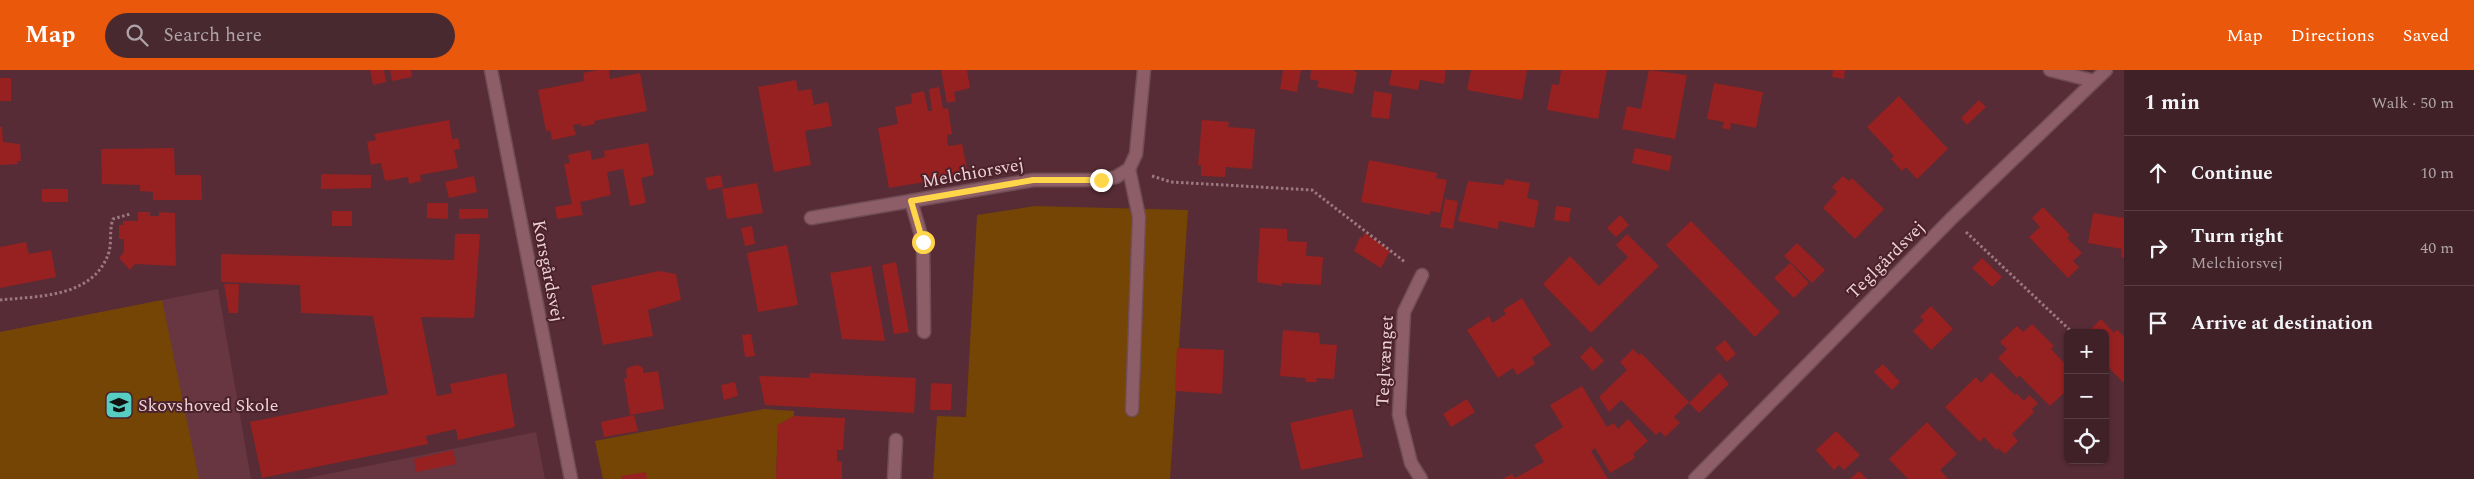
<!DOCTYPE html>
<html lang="en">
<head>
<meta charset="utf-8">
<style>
  :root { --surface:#412128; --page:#482930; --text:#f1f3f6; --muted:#aea3a8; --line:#5a3e45; --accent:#ea580c }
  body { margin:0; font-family:Spectral,serif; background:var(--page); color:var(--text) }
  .controls { position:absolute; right:15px; bottom:15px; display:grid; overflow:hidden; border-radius:8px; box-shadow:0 1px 4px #0004 }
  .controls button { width:45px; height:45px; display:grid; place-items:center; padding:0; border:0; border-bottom:1px solid var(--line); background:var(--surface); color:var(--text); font:25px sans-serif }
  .stop { position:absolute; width:15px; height:15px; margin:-11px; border:4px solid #ffd54a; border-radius:50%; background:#fff }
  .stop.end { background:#ffd54a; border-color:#fff; box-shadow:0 1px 5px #0008 }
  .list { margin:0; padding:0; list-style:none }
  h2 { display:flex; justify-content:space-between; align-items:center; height:65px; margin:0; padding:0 20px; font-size:21px }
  h2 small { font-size:16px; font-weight:400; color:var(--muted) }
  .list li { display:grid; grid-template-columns:32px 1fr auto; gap:15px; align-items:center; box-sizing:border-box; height:75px; padding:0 20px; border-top:1px solid var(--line) }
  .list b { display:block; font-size:19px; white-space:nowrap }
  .list p { margin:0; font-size:16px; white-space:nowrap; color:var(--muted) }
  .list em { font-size:16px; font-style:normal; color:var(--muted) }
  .icon { flex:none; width:28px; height:28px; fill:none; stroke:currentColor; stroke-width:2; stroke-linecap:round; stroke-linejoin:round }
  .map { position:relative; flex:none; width:2124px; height:409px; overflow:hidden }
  header { display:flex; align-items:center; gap:30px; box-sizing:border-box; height:70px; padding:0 25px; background:var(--accent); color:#fff }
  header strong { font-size:24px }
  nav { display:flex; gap:28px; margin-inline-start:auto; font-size:18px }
  .search { width:350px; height:45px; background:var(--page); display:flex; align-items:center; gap:12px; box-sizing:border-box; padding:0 18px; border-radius:28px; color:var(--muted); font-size:19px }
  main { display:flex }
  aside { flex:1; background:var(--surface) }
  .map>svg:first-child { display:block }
</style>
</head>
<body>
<header>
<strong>Map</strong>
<div class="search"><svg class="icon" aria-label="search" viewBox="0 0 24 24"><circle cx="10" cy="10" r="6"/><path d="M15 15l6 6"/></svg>Search here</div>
<nav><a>Map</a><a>Directions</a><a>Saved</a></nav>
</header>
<main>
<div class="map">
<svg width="2124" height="409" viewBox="0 0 2124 409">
  <rect width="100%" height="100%" fill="#572c36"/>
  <g fill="#673641">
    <path d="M218 219 251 409H0V262Z"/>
    <path d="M536 362 545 409H303Z"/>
  </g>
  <g fill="#744504">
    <path d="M1035 136 1188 140 1170 409H933L937 346 966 347 977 145Z"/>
    <path d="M162 230 199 409H0V262Z"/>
    <path d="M764 339 794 341V346L778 355 776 409H603L595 371Z"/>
  </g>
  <g fill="#962120">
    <path d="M370 0H384L386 12 373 15Z"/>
    <path d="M390 0H411L412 7 392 11Z"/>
    <path d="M598 0H609L610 9 640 3 647 41 594 51 595 54 581 57V54L573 55 576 65 552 70 550 60 546 61 538 20 584 11 583 3Z"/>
    <path d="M941 0H967L970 18 954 22 956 31 947 33Z"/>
    <path d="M1283 0H1301L1297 22 1280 19Z"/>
    <path d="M1311 0H1353L1357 3 1353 24 1317 17 1319 11 1310 9Z"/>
    <path d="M1392 0H1446L1444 14 1420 10 1418 20 1389 15Z"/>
    <path d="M1471 0H1527L1522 30 1467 20Z"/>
    <path d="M1561 0H1607L1598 49 1547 40 1552 14 1559 15Z"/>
    <path d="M1649 0 1687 5 1675 69 1622 59 1627 36 1641 39Z"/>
    <path d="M1833 0H1845L1844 9 1832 7Z"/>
    <rect x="0" y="8" width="11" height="23"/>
    <path d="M796 10 798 21 811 19 814 35 828 32 832 56 805 61 811 95 774 102 758 17Z"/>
    <path d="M1714 13 1763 22 1756 58 1731 53 1730 60 1722 58 1724 52 1707 49Z"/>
    <path d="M939 17 943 39 948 38 952 64 947 65 948 76 962 74 967 99 953 102 954 107 889 118 878 58 898 54 895 37 912 33 911 24 924 21 928 41H932L929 19Z"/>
    <path d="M1374 21 1392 24 1389 49 1371 47Z"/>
    <path d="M1899 26 1948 79 1917 109 1906 97 1902 101 1891 89 1894 86 1867 57Z"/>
    <path d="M1979 30 1986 37 1967 55 1961 48Z"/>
    <path d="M449 50 452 69 458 68 460 79 454 80 458 98 420 105 421 111 409 114 408 107 385 111 381 93 371 95 367 72 376 70 374 64Z"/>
    <path d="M1202 50 1229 52 1228 57 1255 59 1252 99 1226 97 1225 107 1201 106V95H1198Z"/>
    <path d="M0 57H2L3 72 20 74 21 91H17L18 94 0 95Z"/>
    <path d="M648 73 654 105 641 108 646 133 630 136 623 99 607 102 611 125 580 132 583 145 557 149 555 137 572 134 564 94 570 93 568 85 590 80 592 90 605 87 604 81Z"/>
    <path d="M174 78 175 105H201L202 130H153V122L140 121V115L102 114 101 79Z"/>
    <path d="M1635 78 1672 86 1669 101 1632 93Z"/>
    <path d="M1369 90 1437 103 1436 108 1447 110 1440 143 1431 141 1430 145 1361 132Z"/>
    <path d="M321 104 371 105V118L321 119Z"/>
    <path d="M721 105 723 117 708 120 705 108Z"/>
    <path d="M474 106 477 122 449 128 445 112Z"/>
    <path d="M1843 106 1849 111 1852 108 1884 139 1855 169 1823 138 1837 122 1832 117Z"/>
    <path d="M1505 109 1530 113 1527 128 1539 131 1534 158 1499 151 1498 159 1458 151 1468 111 1504 115Z"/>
    <path d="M757 113 763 143 727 149 722 119Z"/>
    <rect x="42" y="119" width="26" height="13"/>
    <path d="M1445 129 1458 131 1453 159 1440 157Z"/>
    <path d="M427 133H448V149L427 148Z"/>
    <path d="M1556 136 1571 138 1569 152 1554 150Z"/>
    <path d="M2043 137 2070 165 2067 168 2082 183 2073 191 2079 197 2068 208 2029 167 2040 157 2032 148Z"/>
    <path d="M459 139H488V148L459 149Z"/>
    <rect x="332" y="141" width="20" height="15"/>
    <path d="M138 142H150V146H159V142L175 143 176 196 135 194 130 200 119 188 124 182V169H119V155H123V151H138Z"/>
    <path d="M2093 143 2124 148V188L2121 187 2122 179 2088 173Z"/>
    <path d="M1620 145 1629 155 1616 167 1607 158Z"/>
    <path d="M1691 151 1780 242 1755 267 1666 175Z"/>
    <path d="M752 156 755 174 745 176 741 158Z"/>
    <path d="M1260 158 1287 159V171L1307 172 1306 186 1323 187 1321 215 1282 213V216L1257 212Z"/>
    <path d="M1365 163 1390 181 1381 198 1354 181 1360 167 1362 168Z"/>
    <path d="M455 164H480L474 248 421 247 437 326 452 323 450 314 506 303 515 357 458 370 456 359 426 366 428 374 262 408 250 352 388 324 373 246 301 243 300 215 221 212V184L454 190Z"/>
    <path d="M1627 164 1659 196 1591 263 1543 214 1570 186 1599 216 1628 187 1616 175Z"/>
    <path d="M26 172 29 184 51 180 56 207 0 218V177Z"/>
    <path d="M1797 173 1825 200 1812 213 1784 186Z"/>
    <path d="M787 175 798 235 758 242 747 183Z"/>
    <path d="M1982 188 2002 207 1992 217 1972 198Z"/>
    <path d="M896 192 909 262 894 264 882 195Z"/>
    <path d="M1790 193 1809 213 1794 228 1774 208Z"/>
    <path d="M871 196 885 271 842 269 830 203Z"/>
    <path d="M659 201 676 204 681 230 648 240 653 266 603 275 591 216Z"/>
    <path d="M224 214H239L238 243H229Z"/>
    <path d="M1522 228 1551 275 1532 288 1535 294 1517 305 1513 298 1498 308 1467 260 1489 246 1492 253 1506 244 1503 240Z"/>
    <path d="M1931 236 1953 259 1931 280 1913 261 1924 250 1920 247Z"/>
    <path d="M2101 249 2114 263 2117 259 2124 267V313L2109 298 2105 302V263H2087Z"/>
    <path d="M2032 254 2054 276 2051 279 2068 297V319L2050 336 2019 305 2017 308 1998 288 2007 279 2000 272 2017 256 2023 262Z"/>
    <path d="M1283 260 1319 263 1320 274 1337 275 1334 309 1316 308 1317 312H1306L1305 308 1280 306Z"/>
    <path d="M751 264 755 286 745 287 742 265Z"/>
    <path d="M1725 270 1736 284 1727 292 1715 278Z"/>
    <path d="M1591 276 1604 291 1593 301 1580 287Z"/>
    <path d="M1177 278 1224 280 1222 324 1175 321Z"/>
    <path d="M1633 279 1639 285 1641 283 1689 332 1674 347 1680 353 1665 367 1660 361 1656 365 1621 330 1609 342 1599 327 1627 300 1620 292Z"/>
    <path d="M1883 294 1900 312 1892 320 1874 302Z"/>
    <path d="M638 295 643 298V303L658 301 664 339 630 345 624 308H627L626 300 629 297Z"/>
    <path d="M1991 302 2015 325 2016 323 2024 331 2029 325 2038 333 2032 339 2034 342 2012 364 2018 371 2005 384 1998 378 1996 380 1984 367 1980 372 1945 337 1976 307 1981 313Z"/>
    <path d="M810 303 916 308 914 343 765 335 759 306 809 308Z"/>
    <path d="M1719 303 1729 314 1699 343 1689 333Z"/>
    <path d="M735 312 738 326 724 330 721 315Z"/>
    <path d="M931 313 952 314 951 340H930Z"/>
    <path d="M1582 316 1607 357 1614 353 1618 359 1628 349 1648 371 1633 384 1635 388 1610 403 1595 378 1591 381 1608 409H1503L1512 404 1515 408 1544 392 1534 375 1563 357 1550 335Z"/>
    <path d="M1467 329 1475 342 1451 357 1443 344Z"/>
    <path d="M1352 339 1363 387 1301 400 1290 353Z"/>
    <path d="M634 345 638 361 604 367 601 352Z"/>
    <path d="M794 346 845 348 843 380H837V391L842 392V409H776L778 355Z"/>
    <path d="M1927 352 1957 384 1940 400 1948 409H1908L1889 389Z"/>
    <path d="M1836 361 1860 385 1844 400 1839 395 1834 400 1816 380Z"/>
    <path d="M453 380 456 394 416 402 414 389Z"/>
    <path d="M1859 401 1867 409H1850Z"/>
    <path d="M646 402 647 409H622L621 406Z"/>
  </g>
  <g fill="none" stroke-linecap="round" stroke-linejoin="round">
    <defs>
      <g id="minor">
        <path d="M491 0 571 409"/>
        <path d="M2050 0 2094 11"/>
        <path d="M1129 99 1139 147 1132 340"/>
        <path d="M911 131 923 172 924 262"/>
        <path d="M811 148 1033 110H1101L1116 107 1129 99 1136 84 1144 0"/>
        <path d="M894 409 896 370"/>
        <path d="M1421 409 1411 393 1399 345 1404 242 1422 205"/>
        <path d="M1695 409 1952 148 2106 0"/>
      </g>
    </defs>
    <use href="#minor" stroke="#704c55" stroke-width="15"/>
    <g stroke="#9c7880" stroke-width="3" stroke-dasharray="2.5 2.5" stroke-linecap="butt">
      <path d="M1152 106 1171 112 1312 120 1405 192"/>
      <path d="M1966 162 2073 263"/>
      <path d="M0 230C38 226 94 228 109 182 112 171 109 160 113 149L130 144"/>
    </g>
    <use href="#minor" stroke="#8d5e67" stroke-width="12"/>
  </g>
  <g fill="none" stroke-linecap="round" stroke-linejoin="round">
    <path stroke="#ffd54a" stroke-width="6" d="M923 172 911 131 1033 110H1101"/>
  </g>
  <defs>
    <symbol id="school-square" viewBox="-11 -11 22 22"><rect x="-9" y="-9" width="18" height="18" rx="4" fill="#57cec2" stroke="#4b222b"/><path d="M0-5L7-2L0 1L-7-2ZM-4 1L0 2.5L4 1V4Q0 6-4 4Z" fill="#111"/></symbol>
  </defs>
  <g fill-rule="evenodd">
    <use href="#school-square" x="103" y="319" width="32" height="32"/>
  </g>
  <g text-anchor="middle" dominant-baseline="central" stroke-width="4" stroke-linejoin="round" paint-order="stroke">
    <g font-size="18" fill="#efd3d8" stroke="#4b222b">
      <text transform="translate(973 103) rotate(-10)">Melchiorsvej</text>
      <text transform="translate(1886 190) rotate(-45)">Teglgårdsvej</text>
      <text transform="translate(548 201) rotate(79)">Korsgårdsvej</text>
      <text transform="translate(1385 291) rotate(-87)">Teglvænget</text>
    </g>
    <g font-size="18" fill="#efd3d8" stroke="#4b222b" text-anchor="start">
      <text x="138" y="335">Skovshoved Skole</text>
    </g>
  </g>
</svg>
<div class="controls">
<button>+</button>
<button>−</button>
<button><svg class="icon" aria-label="locate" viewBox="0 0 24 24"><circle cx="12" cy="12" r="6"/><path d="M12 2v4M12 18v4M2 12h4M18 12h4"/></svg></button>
</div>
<div class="stop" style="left:923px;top:172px"></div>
<div class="stop end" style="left:1101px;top:110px"></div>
</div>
<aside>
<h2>1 min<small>Walk · 50 m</small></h2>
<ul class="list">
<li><svg class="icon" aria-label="ahead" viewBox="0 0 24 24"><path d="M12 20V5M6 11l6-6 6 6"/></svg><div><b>Continue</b></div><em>10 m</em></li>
<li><svg class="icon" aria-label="right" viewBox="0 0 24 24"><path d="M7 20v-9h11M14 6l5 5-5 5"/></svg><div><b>Turn right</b><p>Melchiorsvej</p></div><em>40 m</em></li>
<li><svg class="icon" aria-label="arrive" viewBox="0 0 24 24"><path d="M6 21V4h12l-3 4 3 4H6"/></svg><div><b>Arrive at destination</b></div></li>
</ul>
</aside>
</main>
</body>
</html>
